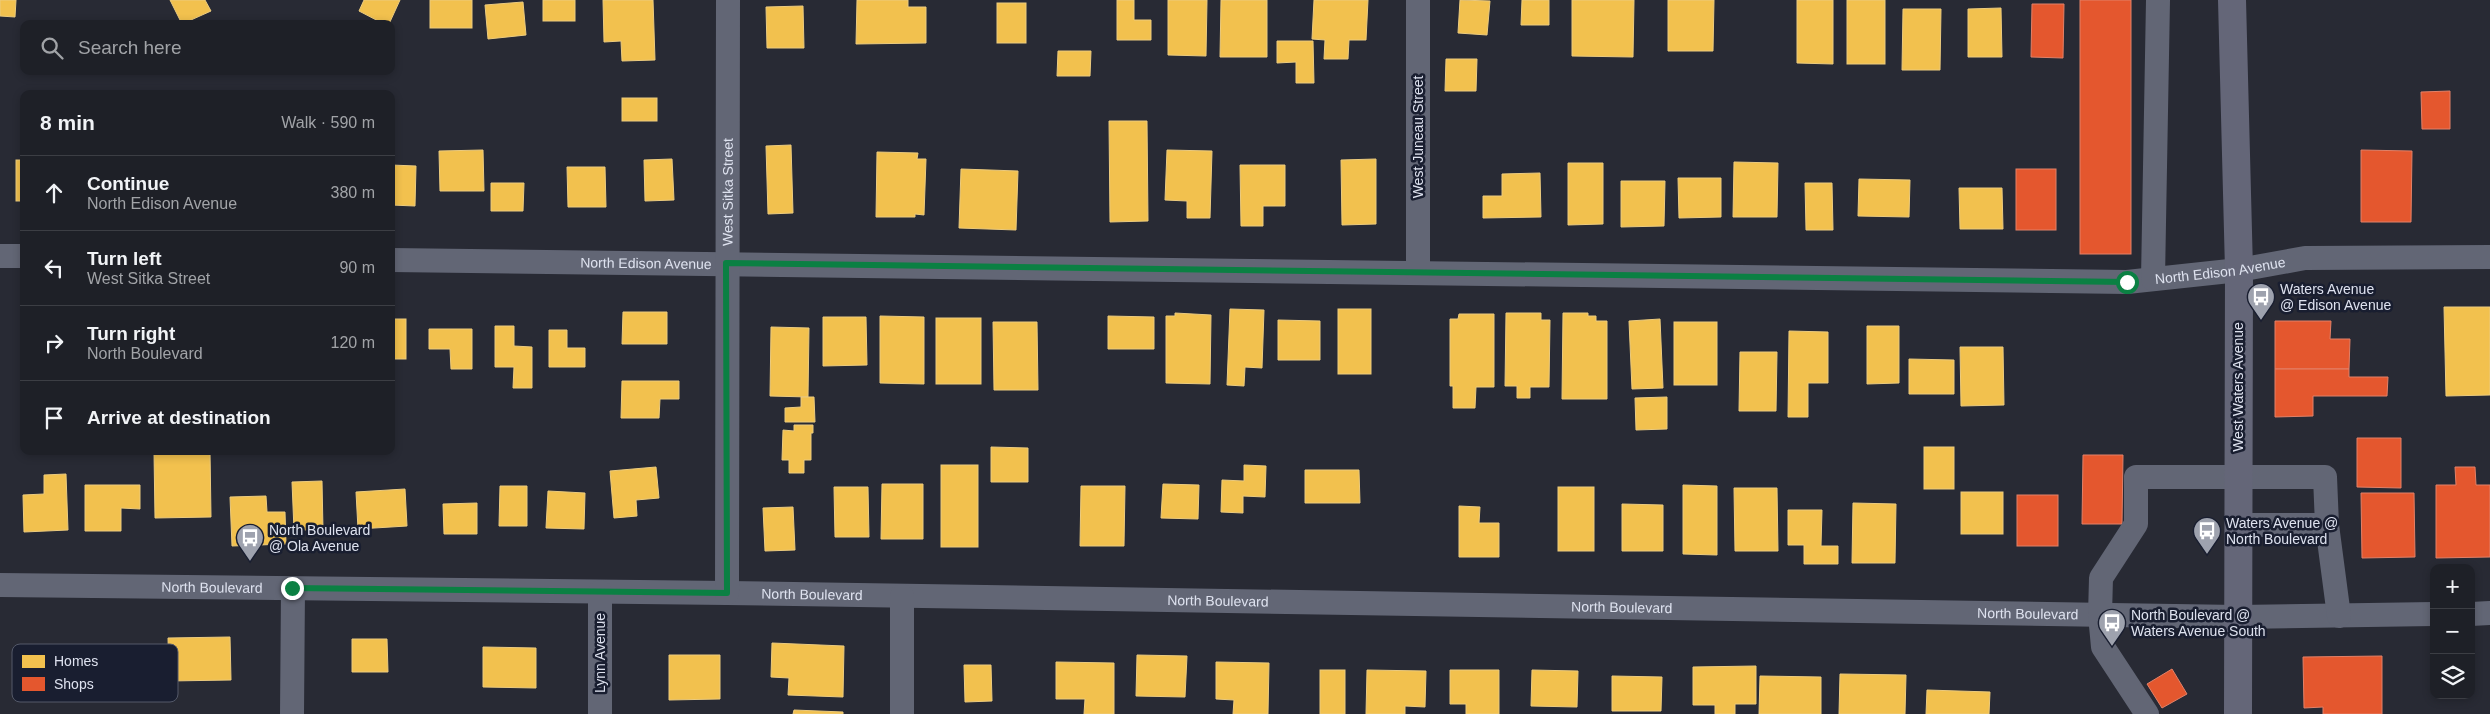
<!DOCTYPE html>
<html lang="en">
<head>
<meta charset="utf-8">
<style>
  :root { --surface:#1e2027; --page:#2b2d33; --text:#f1f3f6; --muted:#a1a3a7; --line:#3c3e44 }
  body { margin:0; font-family:Helvetica,sans-serif; background:var(--page); color:var(--text) }
  .controls { position:absolute; right:15px; bottom:15px; display:grid; overflow:hidden; border-radius:10px; box-shadow:0 2px 8px #0003 }
  .controls button { width:45px; height:45px; display:grid; place-items:center; padding:0; border:0; border-bottom:1px solid var(--line); background:var(--surface); color:var(--text); font:25px sans-serif }
  .stop { position:absolute; width:15px; height:15px; margin:-11px; border:4px solid #0b8043; border-radius:50%; background:#fff }
  .stop.end { background:#0b8043; border-color:#fff; box-shadow:0 1px 5px #0008 }
  .list { margin:0; padding:0; list-style:none }
  h2 { display:flex; justify-content:space-between; align-items:center; height:65px; margin:0; padding:0 20px; font-size:21px }
  h2 small { font-size:16px; font-weight:400; color:var(--muted) }
  .list li { display:grid; grid-template-columns:32px 1fr auto; gap:15px; align-items:center; box-sizing:border-box; height:75px; padding:0 20px; border-top:1px solid var(--line) }
  .list b { display:block; font-size:19px; white-space:nowrap }
  .list p { margin:0; font-size:16px; white-space:nowrap; color:var(--muted) }
  .list em { font-size:16px; font-style:normal; color:var(--muted) }
  .icon { flex:none; width:28px; height:28px; fill:none; stroke:currentColor; stroke-width:2; stroke-linecap:round; stroke-linejoin:round }
  .map { position:relative; flex:none; width:2490px; height:714px; overflow:hidden }
  .search { position:absolute; background:var(--surface); box-shadow:0 2px 8px #0003; left:20px; top:20px; width:375px; height:55px; display:flex; align-items:center; gap:12px; box-sizing:border-box; padding:0 18px; border-radius:10px; color:var(--muted); font-size:19px }
  .panel { position:absolute; background:var(--surface); box-shadow:0 2px 8px #0003; left:20px; top:90px; width:375px; height:365px; border-radius:10px }
  .map>svg:first-child { display:block }
</style>
</head>
<body>
<div class="map">
<svg width="2490" height="714" viewBox="0 0 2490 714">
  <rect width="100%" height="100%" fill="#282a34"/>
  <g fill="#f2c14e" stroke="#eccb7e">
    <path d="M0 0H16L15 17 0 16Z"/>
    <path d="M170 0H205L211 11 182 24Z"/>
    <path d="M364 0H400L389 24H384L359 11Z"/>
    <rect x="430" y="0" width="42" height="28"/>
    <rect x="543" y="0" width="32" height="21"/>
    <path d="M603 0H653L655 60 622 61 621 41 604 42Z"/>
    <path d="M857 0H908V7H926V43L856 44Z"/>
    <path d="M1117 0H1134V20H1151V40H1117Z"/>
    <path d="M1168 0H1207L1206 56 1168 55Z"/>
    <path d="M1221 0H1267V57H1220Z"/>
    <path d="M1314 0H1368L1366 40H1349L1348 59H1324L1325 40 1312 39Z"/>
    <path d="M1460 0 1490 1 1487 35 1458 33Z"/>
    <path d="M1522 0H1549V25H1521Z"/>
    <path d="M1572 0H1634L1633 57 1572 56Z"/>
    <path d="M1668 0H1714L1713 51H1668Z"/>
    <path d="M1797 0H1833V64L1797 63Z"/>
    <rect x="1847" y="0" width="38" height="64"/>
    <path d="M523 2 526 35 488 39 485 5Z"/>
    <rect x="997" y="3" width="29" height="40"/>
    <path d="M803 6 804 48H767L766 7Z"/>
    <path d="M2001 8 2002 57H1968V9Z"/>
    <path d="M1903 9H1941L1940 70H1902Z"/>
    <path d="M1277 41H1313L1314 83H1296V62L1277 63Z"/>
    <path d="M1058 51H1091L1090 76H1057Z"/>
    <path d="M1446 59H1477L1476 91H1445Z"/>
    <rect x="622" y="98" width="35" height="23"/>
    <path d="M1109 121H1147L1148 221 1110 222Z"/>
    <path d="M791 145 793 213 768 214 766 146Z"/>
    <path d="M483 150 484 191H440L439 151Z"/>
    <path d="M1167 150 1212 151 1210 218H1187V201L1165 200Z"/>
    <path d="M877 152 918 153 917 159H926L924 215 915 214V217H876Z"/>
    <path d="M672 159 674 200 645 201 644 160Z"/>
    <path d="M1376 159V224L1342 225 1341 160Z"/>
    <rect x="16" y="160" width="8" height="41"/>
    <path d="M1734 162 1778 163 1777 217H1733Z"/>
    <path d="M1568 163H1603V224L1568 225Z"/>
    <path d="M391 165 416 166 415 206 391 205Z"/>
    <path d="M1240 165H1285V206H1263V226H1241Z"/>
    <path d="M567 167H605L606 207H568Z"/>
    <path d="M961 169 1018 171 1016 230 959 228Z"/>
    <path d="M1540 173 1541 217 1483 218V196H1502V174Z"/>
    <path d="M1678 178H1721V217L1679 218Z"/>
    <path d="M1859 179 1910 180 1909 217 1858 216Z"/>
    <path d="M1621 181H1665L1664 226 1621 227Z"/>
    <path d="M491 183H524L523 211H491Z"/>
    <path d="M1805 183H1832L1833 230H1806Z"/>
    <path d="M1959 188H2002L2003 229H1960Z"/>
    <path d="M2444 307H2490V395L2446 396Z"/>
    <path d="M1230 309 1264 310 1262 368 1245 367 1244 386 1227 385Z"/>
    <rect x="1338" y="309" width="33" height="65"/>
    <path d="M623 312H667V344H622Z"/>
    <path d="M1175 313 1211 315 1210 384 1166 383V316H1175Z"/>
    <path d="M1506 313H1541V320H1550L1549 387H1530V398H1517V386H1505Z"/>
    <path d="M1563 313H1588V316H1596V321H1607V399H1562Z"/>
    <path d="M1459 314H1494V387H1476L1475 408H1453V386H1450V319H1458Z"/>
    <path d="M880 316 924 317V384L880 383Z"/>
    <path d="M1108 316 1154 317V349H1108Z"/>
    <path d="M823 317H866L867 365 823 366Z"/>
    <rect x="936" y="318" width="45" height="66"/>
    <rect x="391" y="319" width="15" height="40"/>
    <path d="M1660 319 1663 388 1632 389 1629 321Z"/>
    <path d="M1278 320 1320 321V360H1278Z"/>
    <path d="M993 322H1037L1038 390H994Z"/>
    <rect x="1674" y="322" width="43" height="63"/>
    <path d="M495 326H514V346L532 347V388H513L514 367H495Z"/>
    <path d="M1867 326H1899V383L1867 384Z"/>
    <path d="M771 327 809 328 808 397 770 396Z"/>
    <path d="M429 329H472V369H451L450 349H429Z"/>
    <path d="M549 330H567V348H585V367H549Z"/>
    <path d="M1789 331 1828 332V383H1808V417H1788Z"/>
    <path d="M1960 347H2003L2004 405 1961 406Z"/>
    <path d="M1740 352H1777L1776 411H1739Z"/>
    <path d="M1909 359 1954 360V394H1909Z"/>
    <path d="M622 381H679V399H660L659 418H621Z"/>
    <path d="M801 397H814L815 422H785V408L801 407Z"/>
    <path d="M1667 397V429L1636 430 1635 398Z"/>
    <path d="M794 425H813V433H811V460H804V473H789V460H782L783 430 794 431Z"/>
    <path d="M991 447 1028 448V482H991Z"/>
    <rect x="1924" y="447" width="30" height="42"/>
    <path d="M210 451 211 517 155 518 154 452Z"/>
    <rect x="941" y="465" width="37" height="82"/>
    <path d="M1244 465 1266 466 1265 497 1243 496V513L1221 512 1222 480 1244 481Z"/>
    <path d="M656 467 659 498 636 500 637 516 614 518 610 471Z"/>
    <path d="M1305 470H1359L1360 503H1305Z"/>
    <path d="M66 474 68 530 24 532 23 495 44 494V475Z"/>
    <path d="M322 481 323 530H294L292 482Z"/>
    <path d="M882 484H923V539H881Z"/>
    <path d="M1163 484 1199 485 1198 519 1161 518Z"/>
    <path d="M85 485H140V509L121 508V531H85Z"/>
    <path d="M1683 485 1717 486V555L1683 554Z"/>
    <path d="M500 486H527V526H499Z"/>
    <path d="M1081 486H1125L1124 546H1080Z"/>
    <path d="M834 487H868L869 537H835Z"/>
    <rect x="1558" y="487" width="36" height="64"/>
    <path d="M1734 488H1777L1778 551H1735Z"/>
    <path d="M405 489 407 526 358 529 356 492Z"/>
    <path d="M548 491 585 493 584 529 546 528Z"/>
    <rect x="1961" y="492" width="42" height="42"/>
    <path d="M266 496 267 512H285L286 544 232 546 230 497Z"/>
    <path d="M477 503V534H444L443 504Z"/>
    <path d="M1853 503 1896 504 1895 563H1852Z"/>
    <path d="M1622 504 1663 505V551H1622Z"/>
    <path d="M1459 506 1480 507 1479 523H1499V557H1459Z"/>
    <path d="M793 507 795 550 765 551 763 508Z"/>
    <path d="M1788 510H1822L1821 546H1838V564H1804V545H1788Z"/>
    <path d="M230 637 231 680 169 681 168 638Z"/>
    <path d="M352 639H387L388 672H352Z"/>
    <path d="M772 643 844 646 843 697 788 695 789 678 771 677Z"/>
    <path d="M483 647 536 648V688L483 687Z"/>
    <path d="M669 655H720V699L669 700Z"/>
    <path d="M1137 655 1187 656 1185 697 1136 696Z"/>
    <path d="M1056 662 1114 663V714H1084L1085 699H1056Z"/>
    <path d="M1216 662 1269 663 1268 714H1233L1234 700 1216 699Z"/>
    <path d="M964 665H991L992 701 965 702Z"/>
    <path d="M1756 666V704H1735V714H1715V705H1693V667Z"/>
    <rect x="1320" y="670" width="25" height="44"/>
    <path d="M1367 670 1426 671 1425 707 1405 706V714H1366Z"/>
    <path d="M1450 670H1499V714H1466V704H1450Z"/>
    <path d="M1532 670 1578 671 1577 707 1531 706Z"/>
    <path d="M1840 674 1906 675 1905 714H1839Z"/>
    <path d="M1612 676 1662 677 1661 711H1612Z"/>
    <path d="M1760 676 1821 677V714H1759Z"/>
    <path d="M1927 690 1990 692 1989 714H1926Z"/>
    <path d="M794 710 843 712V714H793Z"/>
  </g>
  <g fill="#e4572e" stroke="#e28168">
    <rect x="2080" y="0" width="51" height="254"/>
    <path d="M2032 4H2064L2063 58 2031 57Z"/>
    <path d="M2450 91V129H2422L2421 92Z"/>
    <path d="M2361 150 2412 151 2411 222H2361Z"/>
    <rect x="2016" y="169" width="40" height="61"/>
    <path d="M2275 321H2331L2330 339H2350L2349 369H2275Z"/>
    <path d="M2275 369H2349V377H2388L2387 396H2313V416L2275 417Z"/>
    <path d="M2357 438H2401V488L2357 487Z"/>
    <path d="M2083 455H2123L2122 524H2082Z"/>
    <path d="M2455 467H2475L2476 485H2490V557L2436 558V485H2456Z"/>
    <path d="M2361 493H2414L2415 557 2362 558Z"/>
    <rect x="2017" y="495" width="41" height="51"/>
    <path d="M2382 656V714H2323V707L2304 708 2303 657Z"/>
    <path d="M2172 669 2187 694 2162 708 2147 684Z"/>
  </g>
  <g fill="none" stroke-linecap="round" stroke-linejoin="round">
    <g stroke="#626675" stroke-width="24">
      <path d="M0 256H24"/>
      <path id="s1" d="M391 260 2127 282 2239 270 2305 258 2490 257"/>
      <path d="M1418 273V0"/>
      <path d="M2153 279 2158 0"/>
      <path d="M2238 525H2327"/>
      <path id="s2" d="M0 585 727 593 2238 617 2434 614"/>
      <path d="M600 592V714"/>
      <path id="s3" d="M727 593 728 0"/>
      <path d="M902 596V714"/>
      <path d="M2471 614 2490 613"/>
      <path d="M292 714 293 588"/>
      <path d="M2147 714 2103 647 2100 615 2101 578 2136 524V477H2325L2327 525 2339 616"/>
    </g>
    <path stroke="#646678" stroke-width="28" d="M2232 0 2239 270 2238 714"/>
  </g>
  <g fill="none" stroke-linecap="round" stroke-linejoin="round">
    <path stroke="#0b8043" stroke-width="6" d="M292 588 727 593 726 263 2127 282"/>
  </g>
  <defs>
    <symbol id="bus-pin" viewBox="-11 -11 22 30"><path d="M0 17L-7.5 6A9.5 9.5 0 1 1 7.5 6Z" fill="#9ea2ae" stroke="#191e30"/><path d="M-5-6H5V4H4V6H2V4H-2V6H-4V4H-5ZM-3.5-4V0h7V-4ZM-3.5 1.2v1.5H-2V1.2ZM2 1.2v1.5H3.5V1.2Z" fill="#fff"/></symbol>
  </defs>
  <g fill-rule="evenodd">
    <use href="#bus-pin" x="2245" y="281" width="32" height="43"/>
    <use href="#bus-pin" x="2191" y="515" width="32" height="43"/>
    <use href="#bus-pin" x="234" y="522" width="32" height="43"/>
    <use href="#bus-pin" x="2096" y="607" width="32" height="43"/>
  </g>
  <g text-anchor="middle" dominant-baseline="central" stroke-width="5" stroke-linejoin="round" paint-order="stroke">
    <g font-size="14" fill="#dee2ef" stroke="#191e30">
      <text transform="translate(1418 137) rotate(-90)">West Juneau Street</text>
      <text stroke="none"><textPath href="#s3" startOffset="401">West Sitka Street</textPath></text>
      <text stroke="none"><textPath href="#s1" startOffset="255">North Edison Avenue</textPath></text>
      <text stroke="none"><textPath href="#s1" startOffset="1830">North Edison Avenue</textPath></text>
      <text transform="translate(2238 387) rotate(-90)">West Waters Avenue</text>
      <text stroke="none"><textPath href="#s2" startOffset="212">North Boulevard</textPath></text>
      <text stroke="none"><textPath href="#s2" startOffset="812">North Boulevard</textPath></text>
      <text stroke="none"><textPath href="#s2" startOffset="1218">North Boulevard</textPath></text>
      <text stroke="none"><textPath href="#s2" startOffset="1622">North Boulevard</textPath></text>
      <text stroke="none"><textPath href="#s2" startOffset="2028">North Boulevard</textPath></text>
      <text transform="translate(600 653) rotate(-90)">Lynn Avenue</text>
    </g>
    <g font-size="14" fill="#dee2ef" stroke="#191e30" text-anchor="start">
      <text x="2280" y="289">Waters Avenue<tspan x="2280" dy="16">@ Edison Avenue</tspan></text>
      <text x="2226" y="523">Waters Avenue @<tspan x="2226" dy="16">North Boulevard</tspan></text>
      <text x="269" y="530">North Boulevard<tspan x="269" dy="16">@ Ola Avenue</tspan></text>
      <text x="2131" y="615">North Boulevard @<tspan x="2131" dy="16">Waters Avenue South</tspan></text>
    </g>
  </g>
  <rect x="12" y="644" width="166" height="58" rx="8" fill="#191e30" stroke="#545969" stroke-width="1"/>
  <rect x="22" y="655" width="23" height="13" fill="#f2c14e"/>
  <rect x="22" y="677" width="23" height="14" fill="#e4572e"/>
  <g font-size="14" fill="#dee2ef">
    <text x="54" y="666">Homes</text>
    <text x="54" y="689">Shops</text>
  </g>
</svg>
<div class="controls">
<button>+</button>
<button>−</button>
<button><svg class="icon" aria-label="layers" viewBox="0 0 24 24"><path d="M12 4l9 5-9 5-9-5zM3 14l9 5 9-5"/></svg></button>
</div>
<div class="stop" style="left:2127px;top:282px"></div>
<div class="stop end" style="left:292px;top:588px"></div>
<div class="search"><svg class="icon" aria-label="search" viewBox="0 0 24 24"><circle cx="10" cy="10" r="6"/><path d="M15 15l6 6"/></svg>Search here</div>
<section class="panel">
<h2>8 min<small>Walk · 590 m</small></h2>
<ul class="list">
<li><svg class="icon" aria-label="ahead" viewBox="0 0 24 24"><path d="M12 20V5M6 11l6-6 6 6"/></svg><div><b>Continue</b><p>North Edison Avenue</p></div><em>380 m</em></li>
<li><svg class="icon" aria-label="left" viewBox="0 0 24 24"><path d="M17 20v-9H6M10 6l-5 5 5 5"/></svg><div><b>Turn left</b><p>West Sitka Street</p></div><em>90 m</em></li>
<li><svg class="icon" aria-label="right" viewBox="0 0 24 24"><path d="M7 20v-9h11M14 6l5 5-5 5"/></svg><div><b>Turn right</b><p>North Boulevard</p></div><em>120 m</em></li>
<li><svg class="icon" aria-label="arrive" viewBox="0 0 24 24"><path d="M6 21V4h12l-3 4 3 4H6"/></svg><div><b>Arrive at destination</b></div></li>
</ul>
</section>
</div>
</body>
</html>
